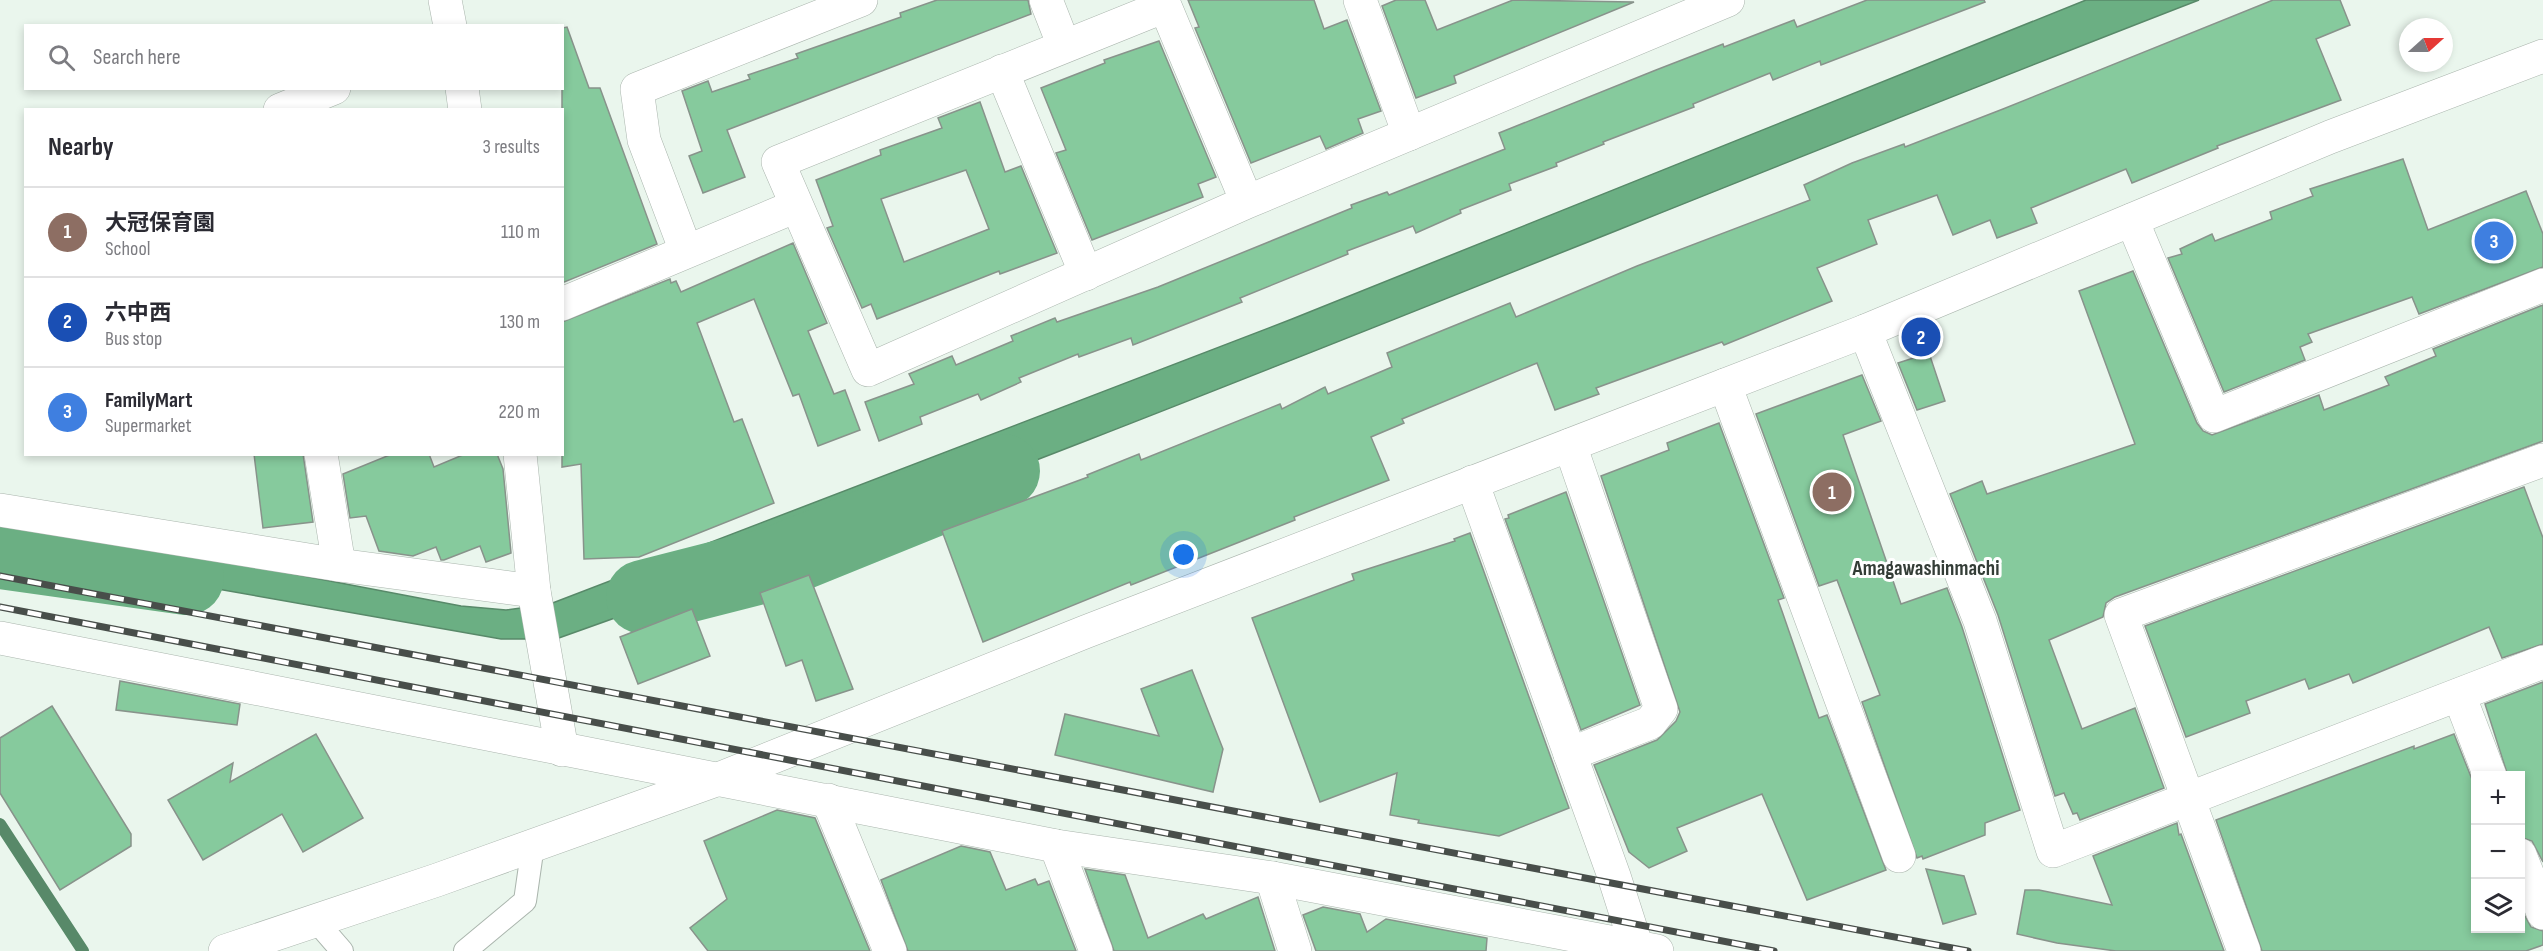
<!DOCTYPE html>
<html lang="en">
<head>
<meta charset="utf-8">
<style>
  :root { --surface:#fff; --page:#f7f7f7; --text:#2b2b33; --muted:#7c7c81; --line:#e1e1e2; --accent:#0f766e }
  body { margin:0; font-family:"Sofia Sans Condensed","Noto Sans JP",sans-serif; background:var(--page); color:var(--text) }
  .controls { position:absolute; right:18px; bottom:18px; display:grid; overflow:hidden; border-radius:0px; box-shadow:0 3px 9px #0003 }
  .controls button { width:54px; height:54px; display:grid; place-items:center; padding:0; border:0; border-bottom:2px solid var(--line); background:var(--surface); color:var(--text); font:30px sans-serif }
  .compass { position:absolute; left:2399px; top:18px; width:54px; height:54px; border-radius:50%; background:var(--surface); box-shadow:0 3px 9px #0003; rotate:69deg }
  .you { position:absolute; left:1184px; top:555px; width:21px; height:21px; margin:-15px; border:4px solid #fff; border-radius:50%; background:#1a73e8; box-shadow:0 0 0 9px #1a73e833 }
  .badge { display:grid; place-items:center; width:39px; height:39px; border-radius:50%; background:var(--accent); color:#fff; font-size:20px; font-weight:700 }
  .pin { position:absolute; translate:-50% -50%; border:3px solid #fff; box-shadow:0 2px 6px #0006 }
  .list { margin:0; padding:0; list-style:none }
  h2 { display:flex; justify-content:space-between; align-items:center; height:78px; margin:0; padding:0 24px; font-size:26px }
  h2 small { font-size:20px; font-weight:400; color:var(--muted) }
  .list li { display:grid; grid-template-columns:39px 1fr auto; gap:18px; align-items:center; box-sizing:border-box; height:90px; padding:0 24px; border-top:2px solid var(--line) }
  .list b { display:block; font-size:22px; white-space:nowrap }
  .list p { margin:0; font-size:20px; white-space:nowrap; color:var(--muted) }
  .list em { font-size:20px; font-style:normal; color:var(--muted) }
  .icon { flex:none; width:33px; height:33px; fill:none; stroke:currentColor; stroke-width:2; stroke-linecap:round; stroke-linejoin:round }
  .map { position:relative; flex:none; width:2543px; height:951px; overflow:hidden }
  .search { position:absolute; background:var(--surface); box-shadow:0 3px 9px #0003; left:24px; top:24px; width:540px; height:66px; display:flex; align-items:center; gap:15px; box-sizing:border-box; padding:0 21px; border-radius:0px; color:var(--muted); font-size:22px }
  .panel { position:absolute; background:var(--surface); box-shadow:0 3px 9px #0003; left:24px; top:108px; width:540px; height:348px; border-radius:0px }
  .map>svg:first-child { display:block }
</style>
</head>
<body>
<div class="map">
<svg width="2543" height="951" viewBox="0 0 2543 951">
  <rect width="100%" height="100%" fill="#eaf6ed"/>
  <path fill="#6baf83" stroke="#588969" stroke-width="1.5" d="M2086 0H2199C1651 212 1110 442 556 639H501L189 584 0 547V518L461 606 506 610 550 604 1292 319Z"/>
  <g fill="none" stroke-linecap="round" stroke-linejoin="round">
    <path stroke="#588969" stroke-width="12" d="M0 824 83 951"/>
    <g stroke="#6baf83" stroke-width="74">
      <path d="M0 552 187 578"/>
      <path d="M643 597 776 563 1003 471"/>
    </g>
  </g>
  <g fill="#86ca9d" stroke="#88938b" stroke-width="1.5" fill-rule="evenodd">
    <path d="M937 0H1028L1031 14 727 130 745 177 703 193 689 156 702 151 682 91 708 81 712 92 750 79 748 75 798 58 796 54 901 17 900 13Z"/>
    <path d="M1188 0H1314L1324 29 1347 20 1381 111 1358 119 1363 133 1326 149 1320 136 1251 163 1195 28 1199 27Z"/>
    <path d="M1396 0H1425L1437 30 1513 0 1634 2 1454 76 1456 83 1416 98 1382 6Z"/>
    <path d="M1867 0H1984L1985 2 1821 65 1820 61 1773 80 1770 73 1693 104 1694 107 1603 142 1604 144 1556 163 1557 166 1509 184 1511 190 1460 210 1461 213 1416 233 1413 226 1347 251 1348 254 1240 298 1242 302 1133 345 1131 338 1079 357 1078 354 1019 378 1021 382 981 400 978 394 920 417 922 424 879 441 865 402 914 384 909 374 952 356 956 365 1013 341 1011 336 1055 318 1057 322 1158 287 1352 208 1351 205 1387 192 1389 195 1505 149 1499 133 1656 70 1723 44 1724 47 1794 20 1797 27Z"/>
    <path d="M2273 0H2340L2350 25 2316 39 2341 100 2217 146 2218 148 2132 183 2126 169 2031 208 2037 223 1997 238 1990 220 1953 235 1937 195 1868 220 1877 244 1817 268 1832 301 1724 345 1722 342 1596 388 1599 394 1555 410 1537 363 1402 419 1404 423 1371 437 1389 480 1294 517 1295 520 1131 585 1130 582 983 642 942 531 1088 477 1087 475 1139 454 1141 460 1280 404 1282 409 1325 387 1328 394 1392 367 1387 353 1510 303 1516 317 1637 266 1810 200 1804 185 1852 163 1904 144 1905 147 2003 109Z"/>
    <path d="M567 27 589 88H600L657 244 562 283V28Z"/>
    <path d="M1159 41 1216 177 1198 184 1203 197 1092 240 1056 153 1066 150 1041 88 1105 63 1104 60Z"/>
    <path d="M980 102 1005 172 1021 166 1057 253 1000 274 999 271 877 319 871 304 862 308 827 228 833 226 816 180 881 155 880 150 942 128 938 118ZM966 170 989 229 904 262 881 199Z"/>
    <path d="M2403 159 2428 230 2526 191 2543 234V267L2419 314 2412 297 2308 334 2312 342 2300 347 2305 360 2224 392 2168 258 2182 254 2180 249 2212 234 2215 241 2272 219 2270 212 2313 196 2310 189Z"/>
    <path d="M793 243 827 323 808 331 834 394 845 390 860 430 818 446 799 394 793 396 754 299 697 323 734 422 742 419 774 503 639 557 584 559 581 464 562 467V322L670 279 671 283 676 281 681 292Z"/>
    <path d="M2133 271 2197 423 2203 431 2212 435 2319 395 2324 410 2389 385 2385 377 2436 356 2433 349 2543 305V441L2115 597 2106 603 2103 617 2049 640 2082 729 2135 708 2164 788 2080 820 2077 813 2073 814 2064 793 2055 796 1998 615 1950 494 1982 481 1987 494 2135 444 2079 291Z"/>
    <path d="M1929 353 1945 401 1917 410 1898 363Z"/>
    <path d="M1862 375 1881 421 1843 435 1901 604 1947 588 1962 627 2020 810 1985 823V835L1923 859 1922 856 1917 858 1862 702 1880 695 1837 580 1819 586 1756 414Z"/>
    <path d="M1719 423 1784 598 1778 600 1783 614 1819 718 1827 715 1886 870 1807 900 1762 794 1677 828 1687 851 1649 868 1629 852 1594 765 1657 740 1676 721 1680 712 1601 476 1669 450 1667 443Z"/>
    <path d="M254 454H303L313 522 263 528Z"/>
    <path d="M392 454H429L434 467 465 454H497L503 469 511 553 486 562 480 546 444 560H441L436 547 413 556 379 551 366 516 350 518 343 474Z"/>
    <path d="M2524 487 2543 538V644L2502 658 2489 627 2353 683 2349 674 2309 689 2305 679 2246 701 2250 713 2186 737 2145 626Z"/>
    <path d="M1566 492 1640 705 1581 730 1505 519 1509 518 1508 515Z"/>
    <path d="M1470 533 1569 808 1499 836 1418 823 1419 820 1390 815 1397 773 1320 802 1252 618 1354 580 1352 574 1455 541 1454 539Z"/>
    <path d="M809 575 853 689 816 701 802 660 786 666 760 593Z"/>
    <path d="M692 609 710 656 638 684 620 637Z"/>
    <path d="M1192 670 1223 749 1213 792 1055 755 1065 714 1159 736 1141 689Z"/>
    <path d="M120 681 240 704 237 725 116 710Z"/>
    <path d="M2543 682V862L2532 841 2520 837V776H2508L2485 704Z"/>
    <path d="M52 706 131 834V846L60 890 0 793V738Z"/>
    <path d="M316 734 363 818 303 852 282 814 203 860 168 800 233 763 230 782Z"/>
    <path d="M2454 734 2475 787V928H2520V907L2531 927 2543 931V945L2526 951H2262L2216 820 2414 746V749Z"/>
    <path d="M777 810 815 818 870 951H708L690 928 727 899 704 841Z"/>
    <path d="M2177 823 2179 835 2181 834 2224 951H2116L2057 943 2017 934 2025 890H2039L2112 905 2093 856Z"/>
    <path d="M961 846 990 852 1006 890 1035 879 1038 885 1049 881 1076 951H908L881 880Z"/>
    <path d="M1085 869 1125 875 1148 938 1203 914 1206 919 1258 897 1275 951H1114Z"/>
    <path d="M1926 869 1964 876 1976 914 1943 924Z"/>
    <path d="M1323 907 1360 914 1367 932 1386 919 1487 938 1486 951H1316L1303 915Z"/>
  </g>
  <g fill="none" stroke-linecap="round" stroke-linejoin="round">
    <defs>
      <g id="service">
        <path d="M316 921 342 951"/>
        <path d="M465 951 525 901 533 845"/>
      </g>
      <g id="minor">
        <path d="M445 0 450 26"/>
        <path d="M1046 0 1064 46"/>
        <path d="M1360 0 1409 134"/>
        <path d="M1002 71 1086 274"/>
        <path d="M462 88 465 110"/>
        <path d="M280 110 334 88"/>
        <path d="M1247 202 1165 6 778 162 868 370 1247 202 1728 0"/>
        <path d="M2132 220 2214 416 2543 285"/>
        <path d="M686 251 644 140 637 89 861 0"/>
        <path d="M562 304 796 206"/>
        <path d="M1865 331 1980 621 2053 851 2543 662"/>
        <path d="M1725 385 1899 856"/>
        <path d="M321 454 339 565"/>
        <path d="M520 454 534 591 562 750"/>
        <path d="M1472 482 1614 876 1638 951"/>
        <path d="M0 510 339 565 534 591"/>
        <path d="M0 638 1056 846 1272 878 1657 951"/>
        <path d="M2459 695 2490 776"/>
        <path d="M1570 754 1650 723 1661 709 1570 445"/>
        <path d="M828 800 890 951"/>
        <path d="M1056 846 1096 951"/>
        <path d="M2520 855 2543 913"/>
        <path d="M1272 878 1295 951"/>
        <path d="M2244 951 2121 615 2543 460"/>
      </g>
      <path id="tertiary" d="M225 951 437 880 716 780 1085 632 1865 331 2330 137 2543 56"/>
    </defs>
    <use href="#service" stroke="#aab5ad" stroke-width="24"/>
    <use href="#minor" stroke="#aab5ad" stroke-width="34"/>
    <use href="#tertiary" stroke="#aab5ad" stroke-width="34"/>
    <use href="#service" stroke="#fff" stroke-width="22"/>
    <use href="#minor" stroke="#fff" stroke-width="33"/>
    <use href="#tertiary" stroke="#fff" stroke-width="33"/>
    <defs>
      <g id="rail">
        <path d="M0 576 1968 951"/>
        <path d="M0 607 1774 951"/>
      </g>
    </defs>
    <use href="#rail" stroke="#484e4a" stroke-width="7"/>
    <use href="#rail" stroke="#fff" stroke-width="4.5" stroke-dasharray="14" stroke-linecap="butt"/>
  </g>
  <g text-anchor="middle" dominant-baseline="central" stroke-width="6" stroke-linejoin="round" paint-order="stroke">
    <g font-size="21" font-weight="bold" fill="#343d37" stroke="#fff">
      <text x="1926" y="568">Amagawashinmachi</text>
    </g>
  </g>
</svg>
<div class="controls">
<button>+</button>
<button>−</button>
<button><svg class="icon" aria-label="layers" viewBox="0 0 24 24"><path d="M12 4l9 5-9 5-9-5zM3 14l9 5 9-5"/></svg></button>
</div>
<svg class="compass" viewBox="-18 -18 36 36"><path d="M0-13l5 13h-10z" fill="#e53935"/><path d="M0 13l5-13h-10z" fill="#7c7c81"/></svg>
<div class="you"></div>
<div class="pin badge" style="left:1832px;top:492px;background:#8d6e63">1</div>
<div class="pin badge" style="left:1921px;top:337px;background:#1a4fb4">2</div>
<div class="pin badge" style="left:2494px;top:241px;background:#3f7fe0">3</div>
<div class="search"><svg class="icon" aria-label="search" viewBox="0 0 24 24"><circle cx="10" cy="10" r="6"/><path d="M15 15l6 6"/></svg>Search here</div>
<section class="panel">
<h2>Nearby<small>3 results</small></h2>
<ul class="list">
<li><span class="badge" style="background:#8d6e63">1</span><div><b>大冠保育園</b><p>School</p></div><em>110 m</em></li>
<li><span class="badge" style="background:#1a4fb4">2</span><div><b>六中西</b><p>Bus stop</p></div><em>130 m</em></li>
<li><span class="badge" style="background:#3f7fe0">3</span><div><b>FamilyMart</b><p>Supermarket</p></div><em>220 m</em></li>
</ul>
</section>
</div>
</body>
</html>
